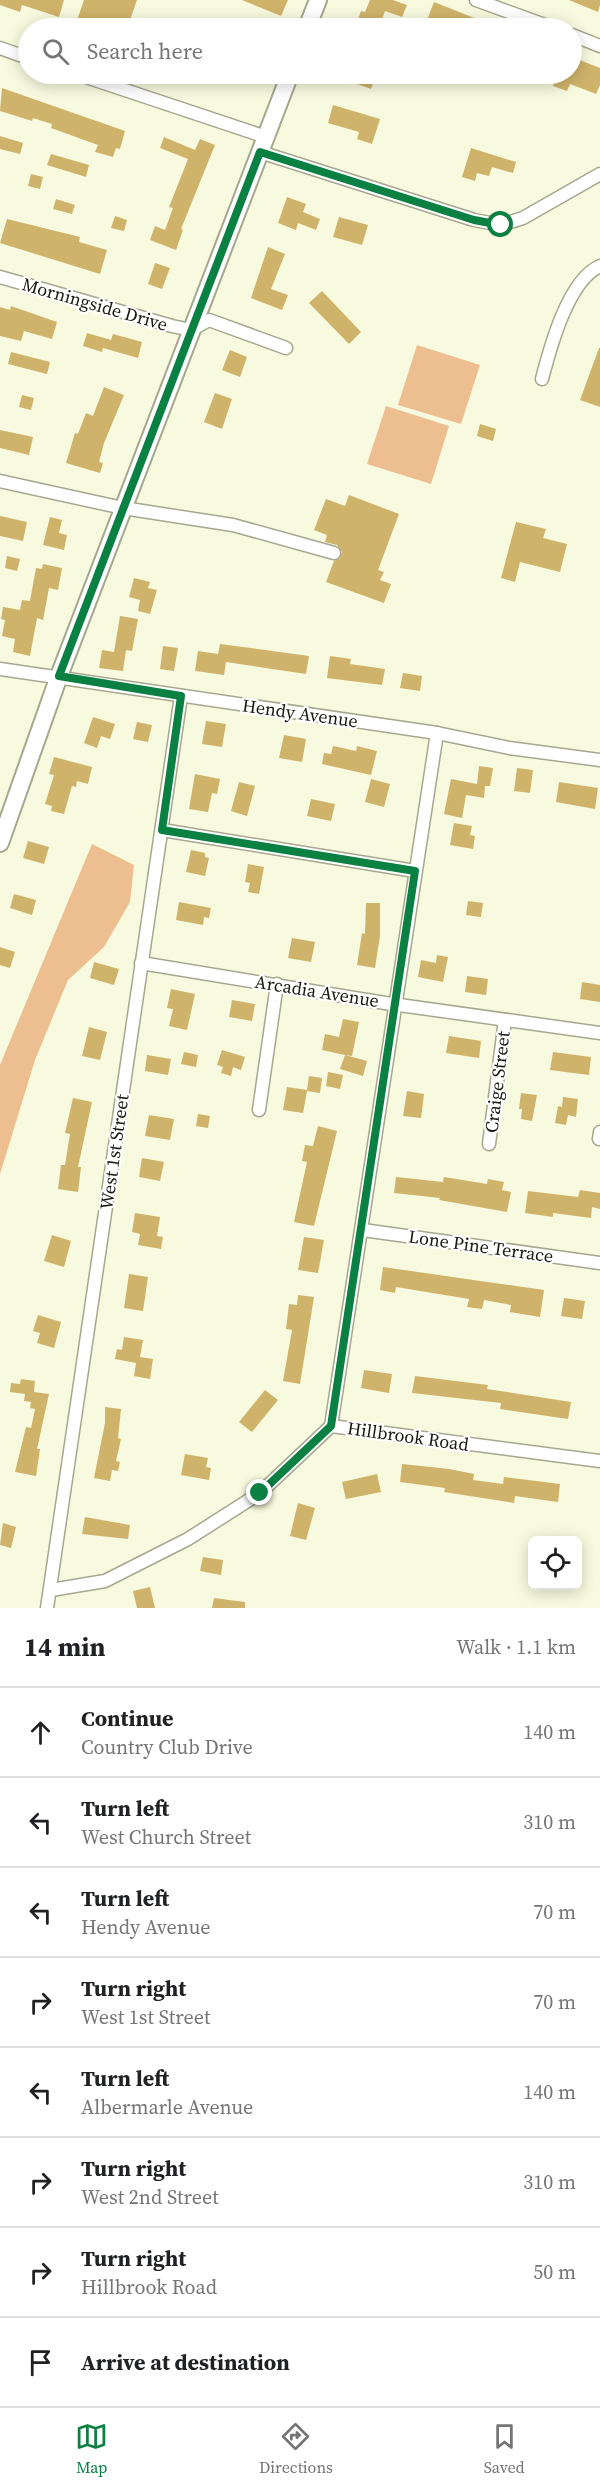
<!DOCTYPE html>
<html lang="en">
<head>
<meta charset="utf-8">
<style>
  :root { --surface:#fff; --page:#f6f6f6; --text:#202124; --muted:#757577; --line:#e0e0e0; --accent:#0b8043 }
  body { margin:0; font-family:"Source Serif 4",serif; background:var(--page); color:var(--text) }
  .controls { position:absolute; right:18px; bottom:18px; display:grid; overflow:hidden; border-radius:9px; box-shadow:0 3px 15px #0003 }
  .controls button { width:54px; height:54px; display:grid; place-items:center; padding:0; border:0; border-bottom:2px solid var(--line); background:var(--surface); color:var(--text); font:30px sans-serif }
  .stop { position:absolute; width:18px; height:18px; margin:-14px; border:4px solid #0b8043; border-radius:50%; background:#fff }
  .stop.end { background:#0b8043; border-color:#fff; box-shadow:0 2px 6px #0008 }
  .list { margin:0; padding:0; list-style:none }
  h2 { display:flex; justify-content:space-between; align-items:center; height:78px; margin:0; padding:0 24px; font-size:26px }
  h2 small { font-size:20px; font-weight:400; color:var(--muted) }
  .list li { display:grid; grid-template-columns:39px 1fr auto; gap:18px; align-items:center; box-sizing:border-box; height:90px; padding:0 24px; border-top:2px solid var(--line) }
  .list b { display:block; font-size:22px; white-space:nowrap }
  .list p { margin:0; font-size:20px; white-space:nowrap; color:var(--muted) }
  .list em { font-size:20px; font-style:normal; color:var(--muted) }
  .icon { flex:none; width:33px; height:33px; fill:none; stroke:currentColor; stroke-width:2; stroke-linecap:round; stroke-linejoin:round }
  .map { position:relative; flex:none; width:600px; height:1608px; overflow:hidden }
  .search { position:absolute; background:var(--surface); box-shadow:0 3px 15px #0003; left:18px; right:18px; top:18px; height:66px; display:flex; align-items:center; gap:15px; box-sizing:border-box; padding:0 21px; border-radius:33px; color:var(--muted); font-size:22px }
  .sheet { height:798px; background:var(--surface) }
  nav { display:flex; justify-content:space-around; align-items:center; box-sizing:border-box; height:84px; border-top:2px solid var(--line); background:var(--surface); font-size:16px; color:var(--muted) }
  nav a { display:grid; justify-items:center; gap:3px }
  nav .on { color:var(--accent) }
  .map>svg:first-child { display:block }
</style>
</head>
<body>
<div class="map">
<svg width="600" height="1608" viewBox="0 0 600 1608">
  <rect width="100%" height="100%" fill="#f7fade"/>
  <g fill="#edbe8f">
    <path d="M417 345 480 365 461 424 398 405Z"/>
    <path d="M386 406 449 426 431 484 367 464Z"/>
    <path d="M92 844 134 865 130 902 104 947 68 980 35 1060 0 1174V1065Z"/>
  </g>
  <g fill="#d0b36a">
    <path d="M0 0H64L59 17 22 5 20 12 0 5Z"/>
    <path d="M84 0H137L130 20 151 28 75 26Z"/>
    <path d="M242 0H288L281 16Z"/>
    <path d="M370 0H393L407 5 402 17 385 11 379 28H355L361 11 365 12Z"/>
    <path d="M569 0H600V5L598 12Z"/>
    <path d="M434 2 497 27V28H424Z"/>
    <path d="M572 57 600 68V85L596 94 570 84 567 91 553 86 554 82 534 74H572Z"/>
    <path d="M330 74H376L371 89Z"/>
    <path d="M2 88 125 131 120 149 116 148 113 157 95 152 98 145 51 128 52 124 33 118 32 121 0 111Z"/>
    <path d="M333 105 380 119 372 144 357 139 359 132 328 123Z"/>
    <path d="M0 136 23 143 20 154 0 149Z"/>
    <path d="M164 137 195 150 200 139 215 145 181 229 183 230 176 250 150 240 155 226 165 230 173 208 169 207 188 159 160 148Z"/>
    <path d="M471 148 516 162 513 173 492 167 489 176 477 173 475 181 462 177Z"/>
    <path d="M51 154 89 165 86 177 47 165Z"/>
    <path d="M31 174 43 177 40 189 28 186Z"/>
    <path d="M287 197 306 204 303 212 320 219 316 230 298 223 296 230 278 223Z"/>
    <path d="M56 199 75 205 72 214 53 209Z"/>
    <path d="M115 216 127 220 124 231 111 228Z"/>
    <path d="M339 217 368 225 362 245 333 237Z"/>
    <path d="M7 219 80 237 79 242 107 250 100 274 0 243Z"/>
    <path d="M268 247 285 254 271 289 288 295 282 310 251 298Z"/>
    <path d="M155 263 170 268 162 289 148 284Z"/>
    <path d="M322 291 361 332 349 344 309 303Z"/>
    <path d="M11 306 57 322 52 339 24 331 21 341 0 336V307L10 310Z"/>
    <path d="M87 333 111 340 113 334 142 342 138 358 103 348 102 352 83 346Z"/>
    <path d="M599 348H600V407L580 400Z"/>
    <path d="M230 350 247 357 240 377 222 370Z"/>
    <path d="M11 352 50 362 47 374 8 364Z"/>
    <path d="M104 387 124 395 104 443 99 462 103 463 100 473 66 463 75 433 78 434 86 413 93 416Z"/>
    <path d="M215 393 232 399 222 429 204 422Z"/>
    <path d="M22 395 34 398 31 410 19 407Z"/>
    <path d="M480 424 496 429 493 441 477 436Z"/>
    <path d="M0 430 33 437 29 455 0 448Z"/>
    <path d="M349 495 399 514 378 570 384 572 380 580 391 584 384 603 326 582 334 561 340 558 342 552 337 545 325 542 327 535 314 530 326 499 345 506Z"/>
    <path d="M0 516 27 522 23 541 0 536Z"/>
    <path d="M50 517 62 520 59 533 67 535 64 550 43 545Z"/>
    <path d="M516 522 546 529 543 538 567 544 560 572 520 562 515 582 501 578Z"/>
    <path d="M7 556 20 559 17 571 5 568Z"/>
    <path d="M43 564 62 568 58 590 49 588 43 620 37 618 30 656 13 652 15 639 2 636 5 620 1 619 3 607 20 610 22 600 30 601 36 568 42 569Z"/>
    <path d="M134 578 150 582 148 588 157 590 150 614 138 611 140 600 129 597Z"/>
    <path d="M120 616 138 619 132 651 126 650 123 671 99 668 102 650 114 652Z"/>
    <path d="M220 644 309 656 306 674 226 662 224 675 195 671 198 651 218 654Z"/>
    <path d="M163 646 178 648 174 671 160 669Z"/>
    <path d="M330 656 351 659 350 664 385 669 382 685 327 678Z"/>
    <path d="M403 673 422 676 420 691 400 688Z"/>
    <path d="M93 717 115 724 110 739 101 736 97 748 84 743Z"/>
    <path d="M206 721 226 724 222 747 202 744Z"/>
    <path d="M137 722 152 725 148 742 133 739Z"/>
    <path d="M284 735 306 739 302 762 279 758Z"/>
    <path d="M333 746 356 751 357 746 377 751 371 775 322 764 324 753 331 754Z"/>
    <path d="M54 757 92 767 88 784 77 781 76 787 72 786 64 814 51 811 52 806 45 804 54 775 49 774Z"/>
    <path d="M479 766 493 768 490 786H485L484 798 466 795 462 818 444 814 451 779 477 784Z"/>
    <path d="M517 768 533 770 530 793 514 791Z"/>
    <path d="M195 774 220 779 217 794 212 793 208 812 189 809Z"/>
    <path d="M371 779 390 784 384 807 365 802Z"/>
    <path d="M239 782 255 786 247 816 231 811Z"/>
    <path d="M559 782 598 788 595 809 556 802Z"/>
    <path d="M311 799 335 804 331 821 307 816Z"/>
    <path d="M454 823 472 826 470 835 475 836 473 849 450 845Z"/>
    <path d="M28 841 49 847 44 864 23 858Z"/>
    <path d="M191 850 205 853V857L209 858 205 876 186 872Z"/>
    <path d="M248 864 264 867 259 894 248 892 250 883 245 882Z"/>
    <path d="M14 894 36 900 32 915 10 908Z"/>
    <path d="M468 901 483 903 481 917 466 915Z"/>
    <path d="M179 902 211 908 209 918 204 917 203 925 176 920Z"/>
    <path d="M366 903H380V936L375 968 357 965 362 933 365 934Z"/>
    <path d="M292 938 315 942 311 962 288 958Z"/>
    <path d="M0 947 15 952 10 968 0 965Z"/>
    <path d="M437 955 448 957 443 982 418 977 421 960 436 963Z"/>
    <path d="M94 962 119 969 114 985 90 978Z"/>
    <path d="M467 976 488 979 486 995 465 992Z"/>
    <path d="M582 982 600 985V1002L580 999Z"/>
    <path d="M171 989 195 994 187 1030 169 1026 173 1009 167 1008Z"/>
    <path d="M232 1000 255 1004 252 1021 229 1017Z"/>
    <path d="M343 1019 359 1022 352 1056 345 1055 367 1061 363 1076 340 1069 345 1055 322 1050 325 1034 339 1037Z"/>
    <path d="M89 1027 107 1032 100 1060 82 1056Z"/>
    <path d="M449 1036 481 1041 479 1058 446 1053Z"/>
    <path d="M222 1050 245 1057 241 1070 233 1067 231 1076 221 1073 223 1067 217 1065Z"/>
    <path d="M184 1052 198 1055 196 1067 181 1064Z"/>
    <path d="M553 1052 591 1057 589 1075 550 1070Z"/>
    <path d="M147 1055 171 1059 168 1075 145 1071Z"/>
    <path d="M328 1072 343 1075 340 1089 326 1086Z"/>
    <path d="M309 1076 322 1078 320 1093 307 1091 303 1113 283 1110 287 1087 307 1090Z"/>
    <path d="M407 1091 424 1094 421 1118 403 1116Z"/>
    <path d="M521 1093 537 1095 532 1121 521 1119 522 1109H519Z"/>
    <path d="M563 1097 578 1099 576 1117 568 1115 566 1125 555 1123 558 1106 562 1107Z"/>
    <path d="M73 1098 92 1102 78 1167H81L78 1192 58 1189 61 1165H65L70 1134 65 1133Z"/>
    <path d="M198 1114 210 1116 208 1128 196 1126Z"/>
    <path d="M149 1115 174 1119 170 1140 145 1136Z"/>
    <path d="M318 1126 337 1131 314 1226 294 1222 307 1162 302 1161 305 1145 313 1146Z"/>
    <path d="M142 1158 164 1162 160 1181 139 1177Z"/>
    <path d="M396 1177 443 1182 444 1177 487 1184 488 1179 504 1182 502 1190 511 1192 507 1212 439 1200 440 1198 394 1193Z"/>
    <path d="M580 1190 600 1193V1209L592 1207 591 1218 553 1213V1217L525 1213 528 1191 578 1197Z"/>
    <path d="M135 1213 160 1217 157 1236 163 1237 161 1249 138 1245 140 1234 132 1232Z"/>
    <path d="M52 1235 71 1241 64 1267 44 1261Z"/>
    <path d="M304 1237 324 1240 318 1273 298 1270Z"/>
    <path d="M383 1267 544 1290 540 1317 510 1312 511 1305 484 1300 482 1309 467 1307 469 1299 396 1287 395 1293 380 1290Z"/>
    <path d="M129 1274 148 1277 143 1311 124 1308Z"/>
    <path d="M298 1295 314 1297 300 1384 283 1381 292 1330 286 1329 289 1304 297 1305Z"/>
    <path d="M564 1298 585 1301 582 1319 561 1316Z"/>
    <path d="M38 1315 61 1322 54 1348 37 1343 40 1333 33 1331Z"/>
    <path d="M124 1337 143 1340 140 1357 153 1359 150 1379 134 1376 136 1363 115 1359 117 1349 122 1350Z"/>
    <path d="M364 1370 392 1374 389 1393 361 1388Z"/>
    <path d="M415 1376 488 1385 487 1389 571 1402 568 1419 500 1409 501 1403 412 1393Z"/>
    <path d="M21 1379 35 1381 34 1392 49 1394 37 1449H40L36 1476 15 1472 26 1427 31 1428 35 1409 30 1408 31 1402 24 1401 25 1394 10 1392 11 1383 20 1384Z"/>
    <path d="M265 1390 278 1400 252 1432 239 1422Z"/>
    <path d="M105 1407 121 1409 118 1438 121 1439 116 1461 120 1462 118 1471 112 1470 110 1481 94 1478 105 1423Z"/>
    <path d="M185 1454 208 1458 206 1467 211 1468 209 1480 181 1475Z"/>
    <path d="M402 1464 449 1469 474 1474 473 1480 503 1484 504 1477 560 1484 558 1502 515 1496 514 1503 444 1492 445 1488 400 1482Z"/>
    <path d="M377 1474 381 1492 346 1499 342 1482Z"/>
    <path d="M298 1503 315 1508 306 1540 290 1536Z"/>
    <path d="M85 1517 130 1525 128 1539 82 1534Z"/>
    <path d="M3 1523 16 1527 11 1548 0 1545Z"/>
    <path d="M203 1557 223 1560 221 1575 200 1571Z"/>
    <path d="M150 1587 155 1608H137L133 1591Z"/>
    <path d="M214 1598 245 1602V1608H212Z"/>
  </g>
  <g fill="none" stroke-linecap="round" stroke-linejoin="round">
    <defs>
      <g id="minor">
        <path d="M476 0 553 28"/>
        <path d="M572 35 600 46"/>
        <path d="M0 48 28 58"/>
        <path d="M77 74 266 137"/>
        <path d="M260 152 474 220 501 225 523 218 600 174"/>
        <path d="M0 277 172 326 191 330 209 320 286 348"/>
        <path d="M542 379C550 348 568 280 600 266"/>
        <path d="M0 481 123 508 233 525 334 553"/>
        <path d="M0 669 437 733 509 748 600 760"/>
        <path d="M162 830 415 871"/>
        <path d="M141 963 385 1003 600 1033"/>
        <path d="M259 1110 277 984"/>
        <path d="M599 1139 600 1132"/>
        <path d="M489 1144 505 1020"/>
        <path d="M363 1230 600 1263"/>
        <path d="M331 1426 437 733"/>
        <path d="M51 1590 105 1581 188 1539 260 1493 331 1426 600 1461"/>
        <path d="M47 1608 181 696"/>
      </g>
      <g id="major">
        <path d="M307 28 318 0"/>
        <path d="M0 843 59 676 290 74"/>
      </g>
    </defs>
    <use href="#minor" stroke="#a5a88e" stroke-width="15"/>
    <use href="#major" stroke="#a5a88e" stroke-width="20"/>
    <use href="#minor" stroke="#fff" stroke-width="12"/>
    <use href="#major" stroke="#fff" stroke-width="16"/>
  </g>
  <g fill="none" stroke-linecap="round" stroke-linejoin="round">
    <path stroke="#0b8043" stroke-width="8" d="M260 1493 331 1426 415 871 162 830 181 696 59 676 260 152 474 220 501 225"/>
  </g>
  <g text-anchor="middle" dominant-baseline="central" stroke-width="4.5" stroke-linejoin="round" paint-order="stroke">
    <g font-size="18" fill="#18190f" stroke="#fff">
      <text transform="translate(95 304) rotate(16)">Morningside Drive</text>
      <text transform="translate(300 713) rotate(8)">Hendy Avenue</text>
      <text transform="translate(317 991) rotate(9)">Arcadia Avenue</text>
      <text transform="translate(497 1082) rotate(-83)">Craige Street</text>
      <text transform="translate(114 1152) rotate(-82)">West 1st Street</text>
      <text transform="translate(481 1246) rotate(8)">Lone Pine Terrace</text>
      <text transform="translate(408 1436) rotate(8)">Hillbrook Road</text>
    </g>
  </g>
</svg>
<div class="controls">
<button><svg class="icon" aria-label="locate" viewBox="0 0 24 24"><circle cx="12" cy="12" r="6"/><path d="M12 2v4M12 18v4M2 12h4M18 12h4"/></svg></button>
</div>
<div class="stop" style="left:501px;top:225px"></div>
<div class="stop end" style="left:260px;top:1493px"></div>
<div class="search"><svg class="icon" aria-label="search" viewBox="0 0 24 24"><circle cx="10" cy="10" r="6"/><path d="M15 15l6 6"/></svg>Search here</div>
</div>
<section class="sheet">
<h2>14 min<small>Walk · 1.1 km</small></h2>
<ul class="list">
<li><svg class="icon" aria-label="ahead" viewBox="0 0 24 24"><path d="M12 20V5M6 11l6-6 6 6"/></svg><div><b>Continue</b><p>Country Club Drive</p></div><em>140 m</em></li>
<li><svg class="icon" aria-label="left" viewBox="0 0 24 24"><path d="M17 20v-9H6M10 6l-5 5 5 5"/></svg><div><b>Turn left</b><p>West Church Street</p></div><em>310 m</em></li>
<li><svg class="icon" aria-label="left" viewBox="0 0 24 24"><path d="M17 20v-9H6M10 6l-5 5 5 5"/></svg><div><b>Turn left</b><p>Hendy Avenue</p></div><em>70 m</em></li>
<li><svg class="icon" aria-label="right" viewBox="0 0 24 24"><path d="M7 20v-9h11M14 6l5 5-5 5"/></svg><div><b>Turn right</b><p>West 1st Street</p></div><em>70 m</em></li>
<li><svg class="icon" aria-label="left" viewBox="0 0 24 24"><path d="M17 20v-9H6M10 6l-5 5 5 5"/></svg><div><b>Turn left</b><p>Albermarle Avenue</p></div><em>140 m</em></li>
<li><svg class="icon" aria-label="right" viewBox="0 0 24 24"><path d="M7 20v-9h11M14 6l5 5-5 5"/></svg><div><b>Turn right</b><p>West 2nd Street</p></div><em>310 m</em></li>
<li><svg class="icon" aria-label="right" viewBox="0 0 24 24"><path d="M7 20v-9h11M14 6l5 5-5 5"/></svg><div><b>Turn right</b><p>Hillbrook Road</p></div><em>50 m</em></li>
<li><svg class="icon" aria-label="arrive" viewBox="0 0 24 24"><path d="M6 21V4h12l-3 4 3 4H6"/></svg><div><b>Arrive at destination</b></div></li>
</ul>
</section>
<nav>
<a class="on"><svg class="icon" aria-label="map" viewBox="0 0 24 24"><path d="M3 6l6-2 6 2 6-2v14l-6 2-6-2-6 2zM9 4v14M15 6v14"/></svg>Map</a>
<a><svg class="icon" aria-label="directions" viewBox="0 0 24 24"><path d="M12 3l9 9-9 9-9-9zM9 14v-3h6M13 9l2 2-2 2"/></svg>Directions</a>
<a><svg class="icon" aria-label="saved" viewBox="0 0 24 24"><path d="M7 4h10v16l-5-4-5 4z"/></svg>Saved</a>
</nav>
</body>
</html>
